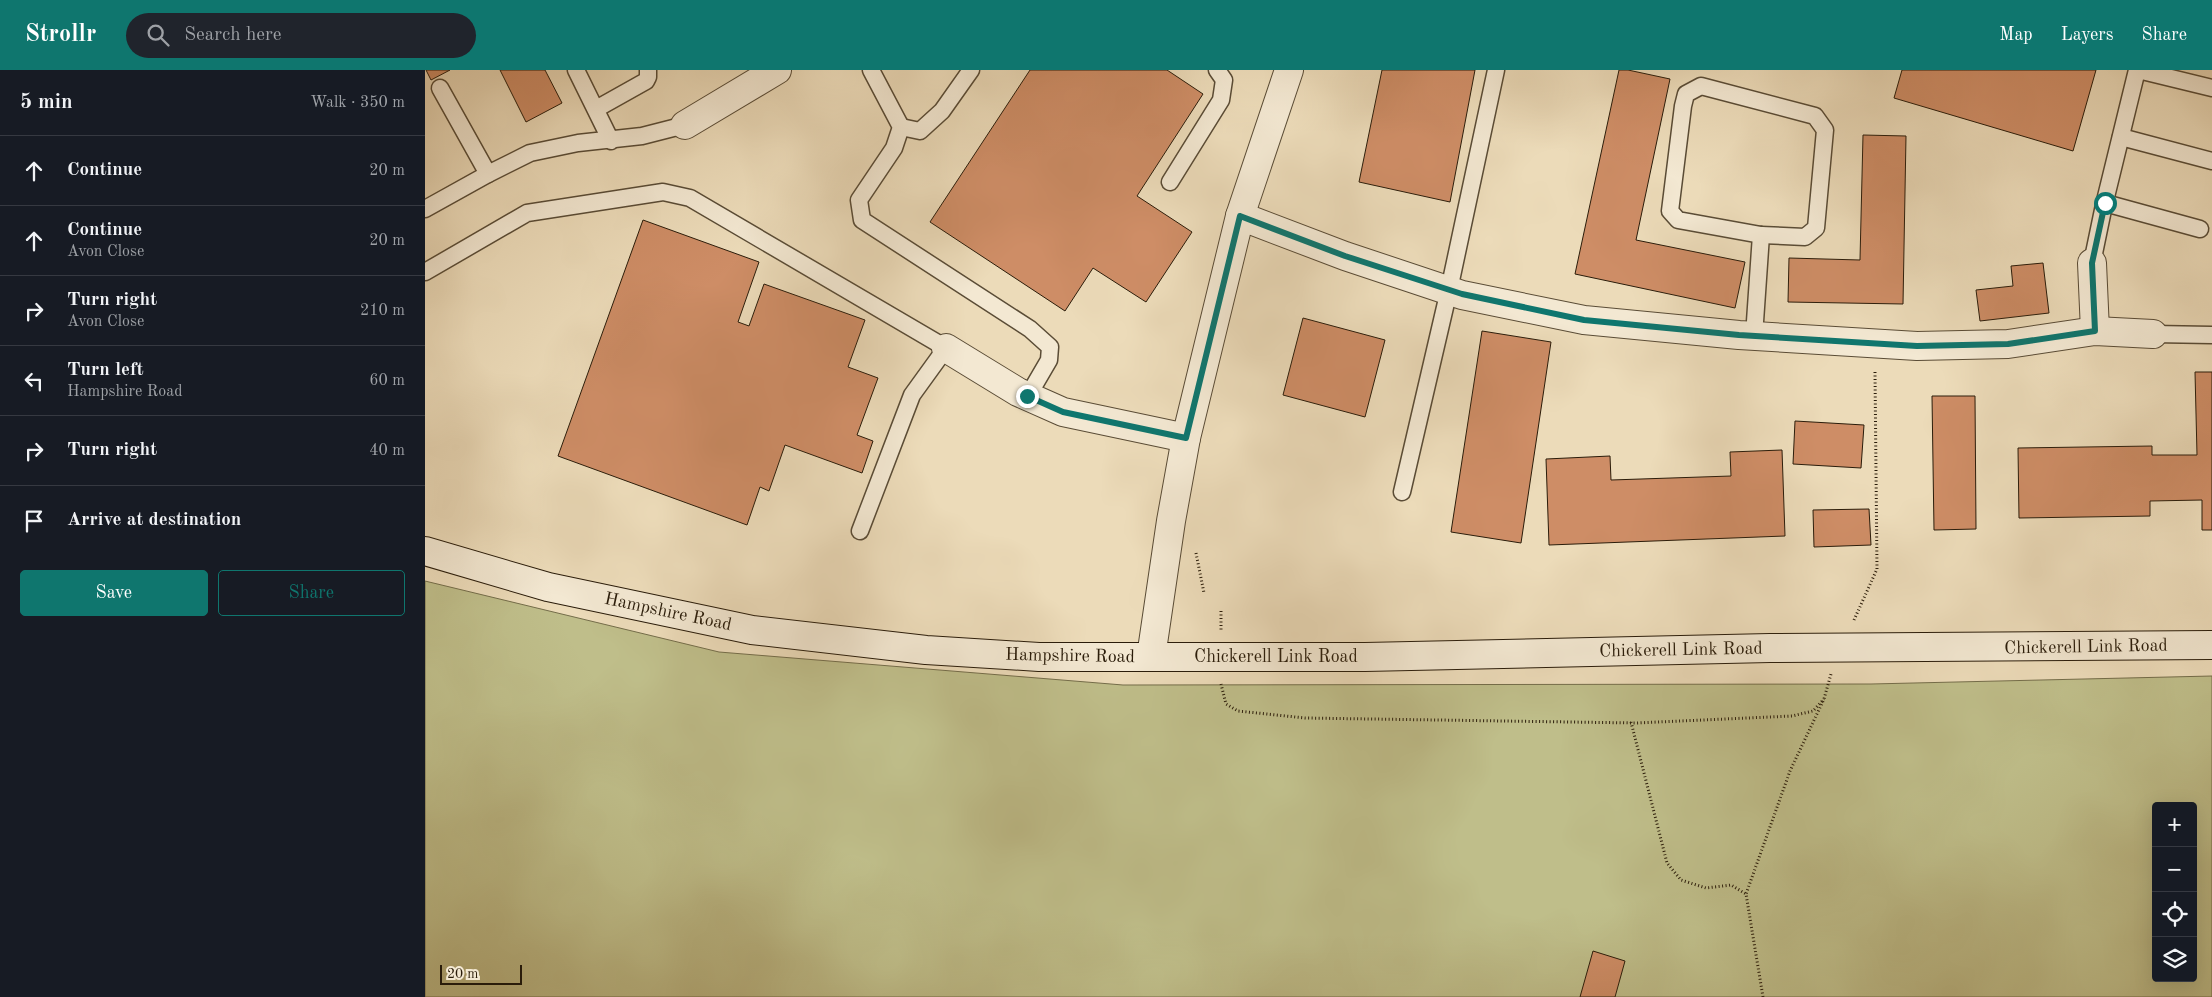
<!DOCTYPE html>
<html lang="en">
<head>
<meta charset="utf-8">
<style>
  :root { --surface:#171b24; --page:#20242c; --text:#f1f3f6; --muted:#9ea1a6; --line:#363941; --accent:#0f766e }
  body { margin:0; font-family:"Old Standard TT",serif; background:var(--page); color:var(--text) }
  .controls { position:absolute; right:15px; bottom:15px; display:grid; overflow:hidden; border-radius:5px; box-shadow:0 5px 20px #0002 }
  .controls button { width:45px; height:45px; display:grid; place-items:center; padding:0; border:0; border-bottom:1px solid var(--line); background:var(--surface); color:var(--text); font:25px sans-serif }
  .scale { position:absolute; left:15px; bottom:12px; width:82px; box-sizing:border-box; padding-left:5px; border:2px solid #2a1c0a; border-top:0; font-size:14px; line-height:18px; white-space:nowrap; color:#2a1c0a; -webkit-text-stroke:4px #f3e8d2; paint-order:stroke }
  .stop { position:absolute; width:15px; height:15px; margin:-11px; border:4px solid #0f766e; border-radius:50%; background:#fff }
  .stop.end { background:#0f766e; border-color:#fff; box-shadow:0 1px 5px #0008 }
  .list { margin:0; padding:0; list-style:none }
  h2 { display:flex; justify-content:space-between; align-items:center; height:65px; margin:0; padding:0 20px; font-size:21px }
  h2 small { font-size:16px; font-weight:400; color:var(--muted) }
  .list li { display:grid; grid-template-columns:32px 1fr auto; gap:15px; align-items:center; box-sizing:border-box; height:70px; padding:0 20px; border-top:1px solid var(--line) }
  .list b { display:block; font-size:19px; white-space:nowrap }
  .list p { margin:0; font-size:16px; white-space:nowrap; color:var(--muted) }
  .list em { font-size:16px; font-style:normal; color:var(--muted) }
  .actions { display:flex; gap:10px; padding:15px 20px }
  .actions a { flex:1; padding:11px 0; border:1px solid var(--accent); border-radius:5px; text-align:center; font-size:18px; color:var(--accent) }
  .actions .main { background:var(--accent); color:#fff }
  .icon { flex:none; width:28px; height:28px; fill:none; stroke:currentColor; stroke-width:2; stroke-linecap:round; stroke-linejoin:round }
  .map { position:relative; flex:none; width:1787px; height:927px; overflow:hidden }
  header { display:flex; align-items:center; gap:30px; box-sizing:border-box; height:70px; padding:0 25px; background:var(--accent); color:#fff }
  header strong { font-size:24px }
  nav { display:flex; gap:28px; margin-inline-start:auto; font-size:18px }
  .search { width:350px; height:45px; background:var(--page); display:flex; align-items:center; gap:12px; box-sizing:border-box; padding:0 18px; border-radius:28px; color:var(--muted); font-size:19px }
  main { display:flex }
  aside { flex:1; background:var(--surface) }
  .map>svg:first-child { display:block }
</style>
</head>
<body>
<header>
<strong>Strollr</strong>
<div class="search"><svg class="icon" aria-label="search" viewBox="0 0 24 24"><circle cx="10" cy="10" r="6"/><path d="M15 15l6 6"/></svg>Search here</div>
<nav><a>Map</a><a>Layers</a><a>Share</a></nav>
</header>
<main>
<aside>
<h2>5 min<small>Walk · 350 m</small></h2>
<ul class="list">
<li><svg class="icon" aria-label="ahead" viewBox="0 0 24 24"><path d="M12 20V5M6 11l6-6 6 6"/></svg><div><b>Continue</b></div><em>20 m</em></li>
<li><svg class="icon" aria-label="ahead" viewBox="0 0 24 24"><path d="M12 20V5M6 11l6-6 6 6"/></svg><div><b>Continue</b><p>Avon Close</p></div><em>20 m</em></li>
<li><svg class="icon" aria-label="right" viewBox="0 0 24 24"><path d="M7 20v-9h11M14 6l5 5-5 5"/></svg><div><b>Turn right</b><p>Avon Close</p></div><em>210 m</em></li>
<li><svg class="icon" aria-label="left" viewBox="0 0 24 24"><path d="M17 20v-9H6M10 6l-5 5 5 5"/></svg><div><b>Turn left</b><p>Hampshire Road</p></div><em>60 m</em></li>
<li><svg class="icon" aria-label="right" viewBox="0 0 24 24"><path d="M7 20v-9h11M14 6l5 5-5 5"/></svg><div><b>Turn right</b></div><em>40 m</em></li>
<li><svg class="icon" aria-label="arrive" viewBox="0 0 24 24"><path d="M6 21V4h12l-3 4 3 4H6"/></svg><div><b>Arrive at destination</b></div></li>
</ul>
<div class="actions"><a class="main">Save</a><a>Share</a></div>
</aside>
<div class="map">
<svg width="1787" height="927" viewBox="0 0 1787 927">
  <rect width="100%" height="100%" fill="#ecdbb9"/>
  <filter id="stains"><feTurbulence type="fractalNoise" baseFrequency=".004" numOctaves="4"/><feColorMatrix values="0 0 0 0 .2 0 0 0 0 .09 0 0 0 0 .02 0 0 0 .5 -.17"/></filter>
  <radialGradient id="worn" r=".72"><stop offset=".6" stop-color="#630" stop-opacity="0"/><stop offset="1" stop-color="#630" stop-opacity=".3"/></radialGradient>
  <path fill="#bfbe8a" stroke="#746d4a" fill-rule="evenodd" d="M0 511 294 582 698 615 1446 614 1787 606V927H0ZM1731 736H1768V908H1731Z"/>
  <g fill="#ce8d66" stroke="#2a1c0a">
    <path d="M1 0H25L6 10Z"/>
    <path d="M75 0H120L137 33 101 52Z"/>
    <path d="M605 0H742L778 24 712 126 767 162 721 232 668 198 640 241 505 152Z"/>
    <path d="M957 0H1050L1025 132 934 112Z"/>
    <path d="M1194 0H1203L1245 9 1211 170 1320 192 1310 238 1150 204Z"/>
    <path d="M1477 0H1671L1648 81 1469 28Z"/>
    <path d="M1438 65 1481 66 1478 234 1363 232 1364 188 1435 190Z"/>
    <path d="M218 150 334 192 313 252 324 256 339 214 440 250 423 297 453 308 432 365 448 371 437 403 360 375 344 421 335 417 322 455 133 386Z"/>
    <path d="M1618 193 1624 243 1555 251 1551 220 1588 216 1586 196Z"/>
    <path d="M878 248 960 270 940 347 858 325Z"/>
    <path d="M1057 261 1126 272 1096 473 1026 462Z"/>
    <path d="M1770 302H1787V460H1777V430L1725 431V446L1594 448 1593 378 1727 376V385H1772Z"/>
    <path d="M1507 326H1550L1551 459 1509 460Z"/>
    <path d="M1370 351 1439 355 1436 398 1368 394Z"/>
    <path d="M1357 380 1360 466 1124 475 1121 389 1185 386 1186 410 1306 406 1305 382Z"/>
    <path d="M1444 439 1446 475 1389 477 1388 440Z"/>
    <path d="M1168 881 1200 891 1190 927H1155Z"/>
  </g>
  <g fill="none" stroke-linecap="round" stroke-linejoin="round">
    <defs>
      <g id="lane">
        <path d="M151 0 186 71"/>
        <path d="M446 0 476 57 469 78 434 130 437 150 605 259 625 277 624 290 603 326"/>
        <path d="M1713 0 1787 18"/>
        <path d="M1276 16 1390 46 1400 60 1391 158 1380 167 1336 165 1253 150 1245 141 1258 36 1261 24Z"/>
        <path d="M15 18 63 104"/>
        <path d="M171 39 221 11 223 7V0"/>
        <path d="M476 57 495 61 517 41 546 0"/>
        <path d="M1696 67 1787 91"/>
        <path d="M745 112 796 30 799 10 792 0"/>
        <path d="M1680 133 1775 159"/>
        <path d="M0 139 63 104 105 83 153 73 217 66 260 55"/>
        <path d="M1667 193 1679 135 1712 0"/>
        <path d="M0 202 102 143 238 122 265 128 521 278 487 325 435 461"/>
        <path d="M1728 264 1787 265"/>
        <path d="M1329 266 1336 165"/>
        <path d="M977 422 1024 220 1071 0"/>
      </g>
      <g id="street">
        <path d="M260 55 352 0"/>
        <path d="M815 146 920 186 1037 225 1159 250 1314 265 1492 276 1583 274 1670 261 1728 264"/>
        <path d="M1667 193 1670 261"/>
        <path d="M521 278 593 322 638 342 761 368"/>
        <path d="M726 587 746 451 761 368 815 146 864 0"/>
      </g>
      <path id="secondary" d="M0 481 123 517 327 560 501 580 614 587H940L1345 578 1787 575"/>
    </defs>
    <use href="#lane" stroke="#5a4c36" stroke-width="19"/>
    <use href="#street" stroke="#5a4c36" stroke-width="30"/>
    <use href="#secondary" stroke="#2a1c0a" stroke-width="30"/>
    <g stroke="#2a1c0a" stroke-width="3" stroke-dasharray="1 2.5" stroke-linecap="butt">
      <path d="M771 483 779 523"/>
      <path d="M796 541V561"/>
      <path d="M1429 550 1452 499 1450 302"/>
      <path d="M796 614 801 634 813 641 880 648 1211 653 1367 646 1388 641 1399 629"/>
      <path d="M1206 652 1242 793 1256 810 1281 818 1306 815 1321 824"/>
      <path d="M1338 927 1321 824 1365 701 1399 629 1406 604"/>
    </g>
    <use href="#lane" stroke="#f3e8d2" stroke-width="16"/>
    <use href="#street" stroke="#f3e8d2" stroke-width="28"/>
    <use href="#secondary" stroke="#f3e8d2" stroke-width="28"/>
  </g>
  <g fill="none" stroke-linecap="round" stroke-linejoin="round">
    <path stroke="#0f766e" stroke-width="6" d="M602 326 638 342 761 368 815 146 920 186 1037 224 1159 250 1314 265 1492 276 1583 274 1670 261 1667 193 1680 133"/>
  </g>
  <g text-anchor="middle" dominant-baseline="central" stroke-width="4" stroke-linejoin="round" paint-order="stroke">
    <g font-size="18" fill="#2a1c0a" stroke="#f3e8d2">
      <text transform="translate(243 542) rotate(12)">Hampshire Road</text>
      <text transform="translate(1661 577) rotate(-1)">Chickerell Link Road</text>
      <text transform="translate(1256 580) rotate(-1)">Chickerell Link Road</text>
      <text transform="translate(645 586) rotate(1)">Hampshire Road</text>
      <text x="851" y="587">Chickerell Link Road</text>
    </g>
  </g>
  <rect width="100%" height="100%" filter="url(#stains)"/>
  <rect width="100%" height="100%" fill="url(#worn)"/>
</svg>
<div class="controls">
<button>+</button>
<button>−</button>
<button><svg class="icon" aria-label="locate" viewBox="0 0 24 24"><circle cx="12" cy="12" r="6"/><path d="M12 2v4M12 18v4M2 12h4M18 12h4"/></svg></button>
<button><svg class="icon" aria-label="layers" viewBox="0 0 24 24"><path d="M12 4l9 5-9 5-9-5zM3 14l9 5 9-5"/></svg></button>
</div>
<div class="scale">20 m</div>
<div class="stop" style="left:1680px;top:133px"></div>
<div class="stop end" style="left:602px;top:326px"></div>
</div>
</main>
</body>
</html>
